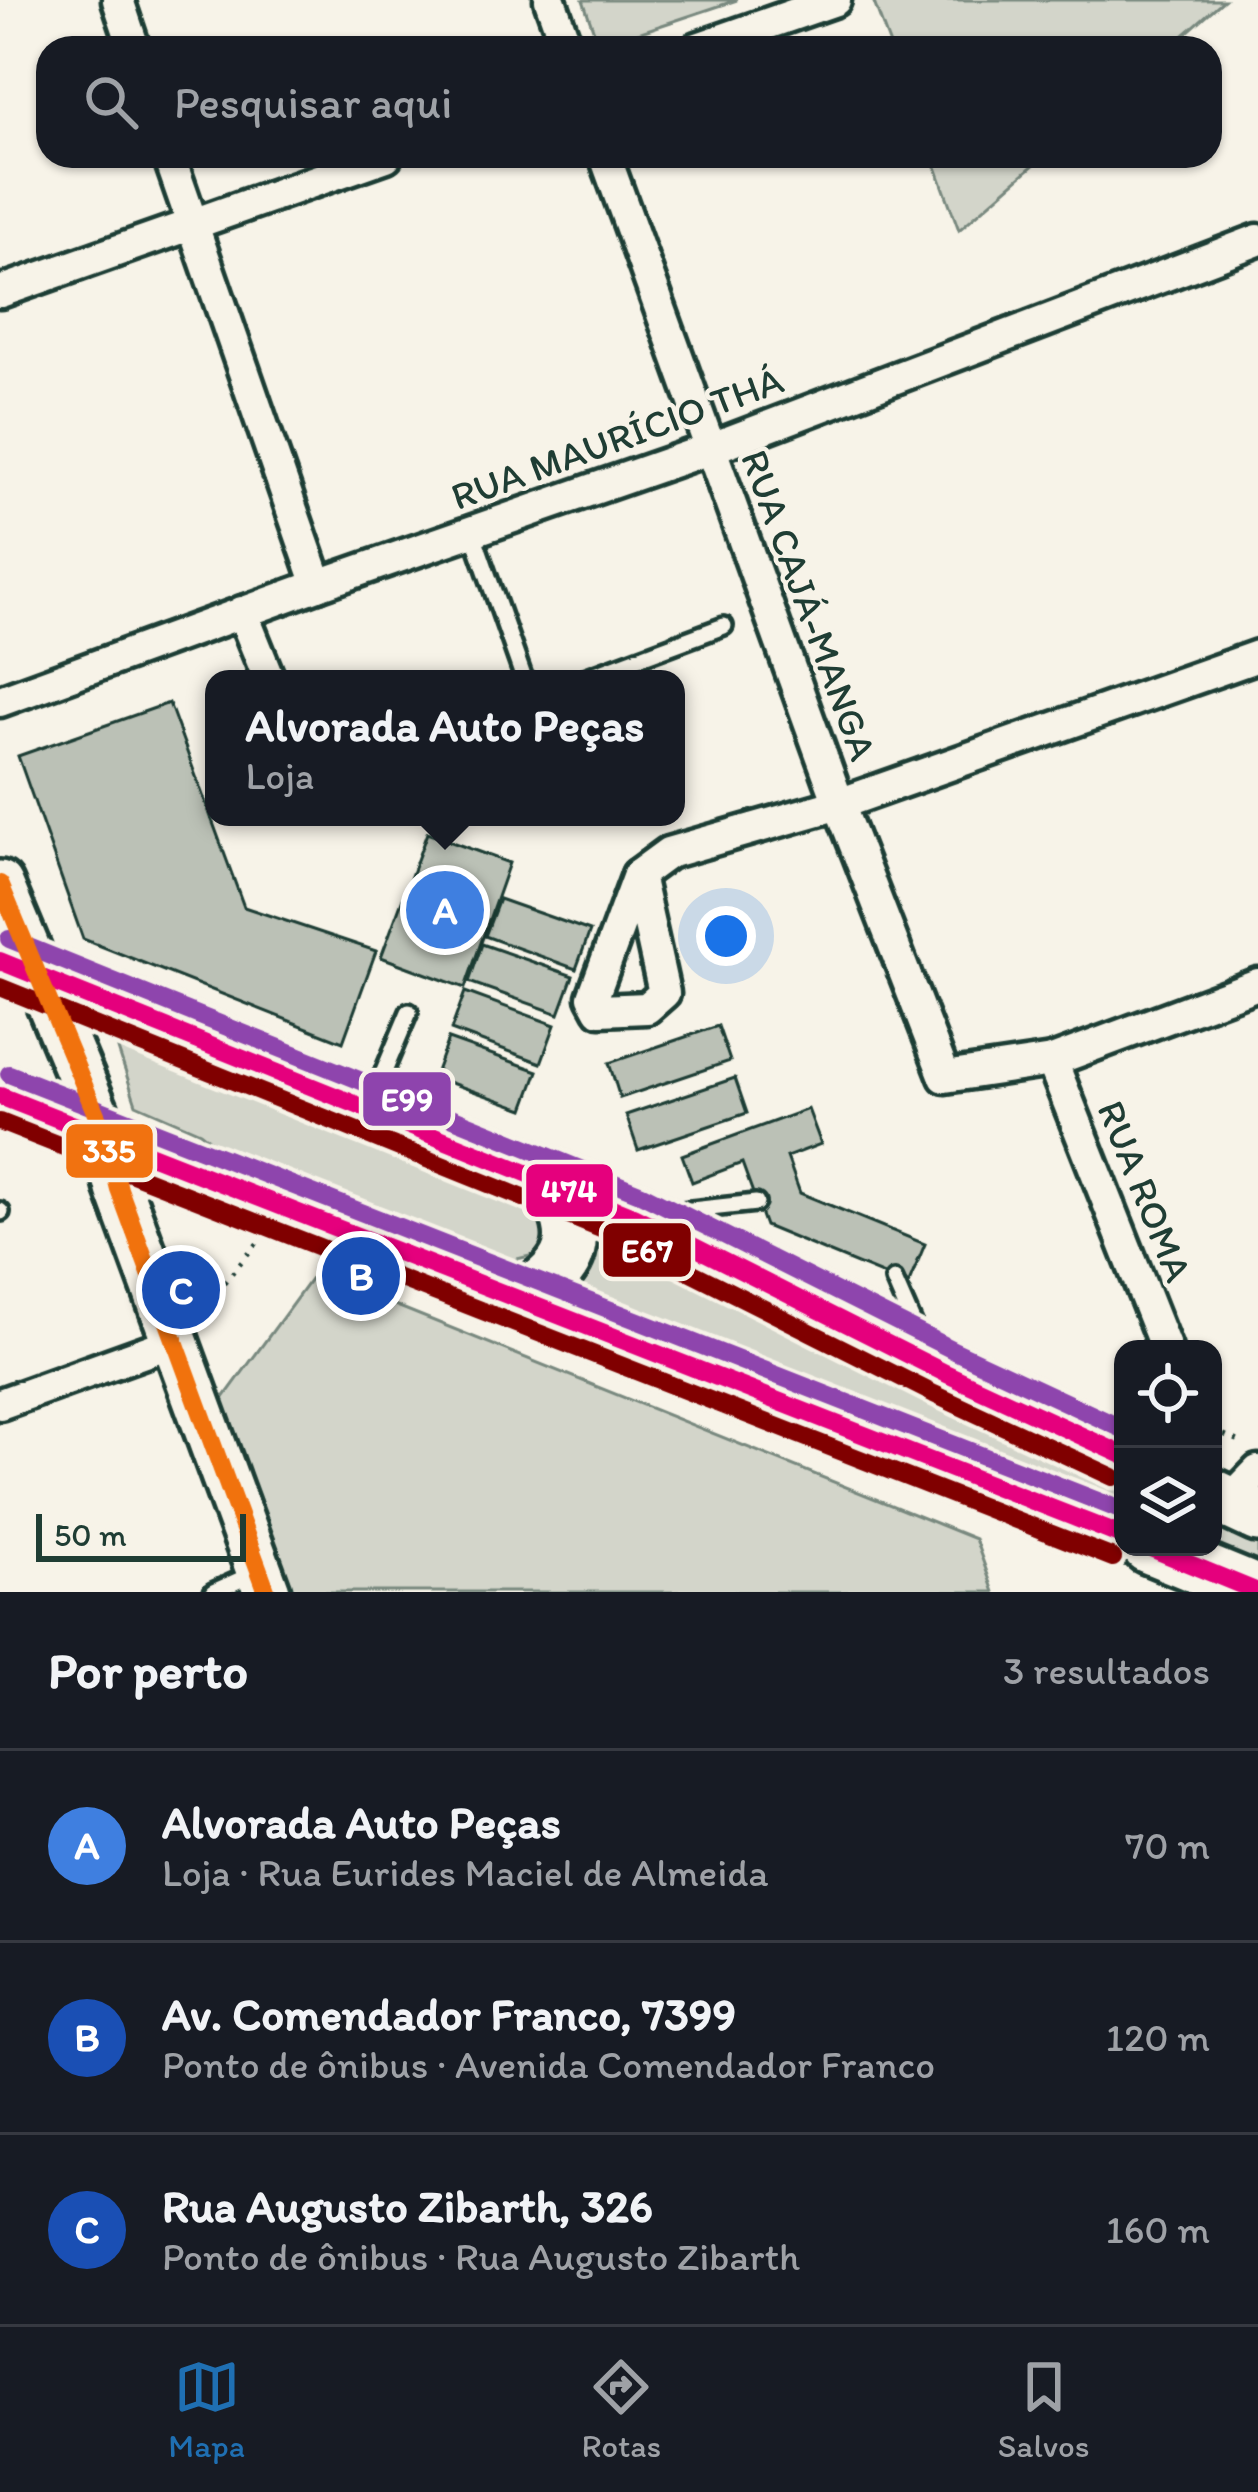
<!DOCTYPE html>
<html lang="pt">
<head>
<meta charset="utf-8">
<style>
  :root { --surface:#171b24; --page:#242831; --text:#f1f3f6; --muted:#9ea1a6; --line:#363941; --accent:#1f6fb2 }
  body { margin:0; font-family:Itim,sans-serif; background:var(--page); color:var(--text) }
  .controls { position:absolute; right:36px; bottom:36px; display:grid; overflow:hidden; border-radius:24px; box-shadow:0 3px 9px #0004 }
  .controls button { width:108px; height:108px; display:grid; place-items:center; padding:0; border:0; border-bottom:3px solid var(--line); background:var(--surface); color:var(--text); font:60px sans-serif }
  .scale { position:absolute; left:36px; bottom:30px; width:210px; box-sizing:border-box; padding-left:12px; border:6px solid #1f3d34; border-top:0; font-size:33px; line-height:42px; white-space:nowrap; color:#1f3d34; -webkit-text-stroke:9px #f7f3e8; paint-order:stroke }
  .you { position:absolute; left:726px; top:936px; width:42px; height:42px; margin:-30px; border:9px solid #fff; border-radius:50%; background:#1a73e8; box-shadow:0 0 0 18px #1a73e833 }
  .badge { display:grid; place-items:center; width:78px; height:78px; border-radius:50%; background:var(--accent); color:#fff; font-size:39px; font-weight:700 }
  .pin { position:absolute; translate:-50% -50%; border:6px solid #fff; box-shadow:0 3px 12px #0006 }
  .popup { position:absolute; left:205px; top:670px; width:480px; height:156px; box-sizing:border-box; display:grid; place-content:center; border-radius:24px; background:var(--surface); filter:drop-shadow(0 3px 9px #0005); font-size:39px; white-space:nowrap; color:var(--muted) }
  .popup b { font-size:45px; color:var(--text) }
  .popup::after { content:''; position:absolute; left:50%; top:100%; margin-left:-24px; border:24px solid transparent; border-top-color:var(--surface) }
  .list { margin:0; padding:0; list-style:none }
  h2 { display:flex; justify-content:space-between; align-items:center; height:156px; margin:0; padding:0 48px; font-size:51px }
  h2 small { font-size:39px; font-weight:400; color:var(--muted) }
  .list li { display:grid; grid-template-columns:78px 1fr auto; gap:36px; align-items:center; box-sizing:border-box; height:192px; padding:0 48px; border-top:3px solid var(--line) }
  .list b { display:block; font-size:45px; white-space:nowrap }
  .list p { margin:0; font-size:39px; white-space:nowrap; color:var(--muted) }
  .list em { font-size:39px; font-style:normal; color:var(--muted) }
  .icon { flex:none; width:66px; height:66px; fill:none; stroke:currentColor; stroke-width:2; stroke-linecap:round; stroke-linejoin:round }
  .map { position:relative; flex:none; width:1258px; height:1592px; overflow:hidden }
  .search { position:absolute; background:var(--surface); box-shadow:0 3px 9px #0004; left:36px; right:36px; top:36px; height:132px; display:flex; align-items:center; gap:30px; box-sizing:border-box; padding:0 42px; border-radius:36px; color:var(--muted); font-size:45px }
  .sheet { height:732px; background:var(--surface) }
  nav { display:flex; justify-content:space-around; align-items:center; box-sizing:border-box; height:168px; border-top:3px solid var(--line); background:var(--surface); font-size:33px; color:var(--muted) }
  nav a { display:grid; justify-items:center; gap:6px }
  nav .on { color:var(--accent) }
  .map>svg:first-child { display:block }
</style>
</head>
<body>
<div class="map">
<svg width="1258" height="1592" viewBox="0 0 1258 1592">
  <rect width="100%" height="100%" fill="#f7f3e8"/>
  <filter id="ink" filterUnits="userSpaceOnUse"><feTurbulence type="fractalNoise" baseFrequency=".00833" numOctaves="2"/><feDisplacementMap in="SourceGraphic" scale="24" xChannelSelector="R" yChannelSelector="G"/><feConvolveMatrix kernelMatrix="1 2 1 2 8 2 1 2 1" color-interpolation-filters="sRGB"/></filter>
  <g filter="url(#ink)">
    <g fill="#d3d5ca" stroke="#79897f" stroke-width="3">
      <path d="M583 0H737L599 46Z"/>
      <path d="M873 0H1224L1169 48H891Z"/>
      <path d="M932 156H1044L959 230Z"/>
      <path d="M115 1040 542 1204 546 1228 538 1254 509 1261 225 1152 200 1132 136 1104Z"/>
      <path d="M576 1217 1123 1477V1515L1026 1472 557 1287Z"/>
      <path d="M315 1273 975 1539 994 1592H292L215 1410Z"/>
      <path d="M1213 1517 1258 1537V1574L1213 1547Z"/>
    </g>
    <g fill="#bbc1b6" stroke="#1f3d34" stroke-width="3">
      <path d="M169 703 244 907 376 951 343 1042 83 939 18 756Z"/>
      <path d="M427 833 509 863 465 988 381 957Z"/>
      <path d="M499 899 590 931 576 969 485 936Z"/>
      <path d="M482 944 573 976 559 1014 469 982Z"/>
      <path d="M465 992 555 1025 541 1063 451 1030Z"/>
      <path d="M718 1026 730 1061 620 1098 609 1063Z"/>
      <path d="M448 1039 538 1071 524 1109 434 1077Z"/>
      <path d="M735 1078 747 1113 638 1150 626 1115Z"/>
      <path d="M808 1109 821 1144 787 1157 800 1193 925 1244 908 1285 765 1226 742 1163 692 1182 682 1155Z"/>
    </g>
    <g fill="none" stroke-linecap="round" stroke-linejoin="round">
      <defs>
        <g id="service">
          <path d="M472 531 524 679"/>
          <path d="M582 679 724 626"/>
          <path d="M372 1100 409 1012"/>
          <path d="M0 1211 1 1212"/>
          <path d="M664 1213 756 1203"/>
          <path d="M894 1280 921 1342"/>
          <path d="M213 1592 257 1572"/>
        </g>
        <g id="minor">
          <path d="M118 0 134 48"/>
          <path d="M550 0 567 48"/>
          <path d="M698 48 835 0"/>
          <path d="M169 156 318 585"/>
          <path d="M605 156 839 804 945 1077 1052 1061 1258 984"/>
          <path d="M0 292 386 156"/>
          <path d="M242 612 269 679"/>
          <path d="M0 701 318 585 712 448 1258 240"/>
          <path d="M638 875 668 853 839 804 1258 656"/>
          <path d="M638 875 664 993 647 1008 600 1010 593 997Z"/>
          <path d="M1052 1061 1166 1349"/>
          <path d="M0 1404 175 1341"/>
          <path d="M1228 1502 1258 1471"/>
        </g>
        <path id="secondary" d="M0 884 106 1138 119 1189 267 1592"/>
        <g id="trunk">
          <path d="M0 961 633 1216 945 1373 1123 1455"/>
          <path d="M0 1096 1123 1537"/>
          <path d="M518 1299C575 1270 585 1237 551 1183"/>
          <path d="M1213 1495 1258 1516"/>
          <path d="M1148 1547 1258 1592"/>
        </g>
      </defs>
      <use href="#service" stroke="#1f3d34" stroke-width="24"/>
      <use href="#minor" stroke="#1f3d34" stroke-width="39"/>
      <use href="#secondary" stroke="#1f3d34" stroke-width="54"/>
      <use href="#trunk" stroke="#1f3d34" stroke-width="60"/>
      <g stroke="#1f3d34" stroke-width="4.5" stroke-dasharray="3 9" stroke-linecap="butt">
        <path d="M201 1310 259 1241"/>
        <path d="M1213 1430 1246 1444"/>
      </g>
      <use href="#service" stroke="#f7f3e8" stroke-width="15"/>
      <use href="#minor" stroke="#f7f3e8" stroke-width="30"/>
      <use href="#secondary" stroke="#f7f3e8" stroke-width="45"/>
      <use href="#trunk" stroke="#f7f3e8" stroke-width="51"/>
      <defs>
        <g id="bus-1">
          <path d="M0 961 633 1216 945 1373 1123 1455"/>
          <path d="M0 1096 1122 1536"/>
          <path d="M1148 1547 1258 1592"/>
        </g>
        <g id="bus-2">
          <path d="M0 987 623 1238 934 1394 1113 1477"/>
          <path d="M0 1122 1113 1558"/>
        </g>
        <g id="bus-3">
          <path d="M9 939 642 1194 955 1351 1123 1429"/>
          <path d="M9 1074 1123 1511"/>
        </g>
        <path id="bus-4" d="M0 884 106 1138 119 1189 267 1592"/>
      </defs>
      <use href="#bus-1" stroke="#f7f3e8" stroke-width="27"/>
      <use href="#bus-2" stroke="#f7f3e8" stroke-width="27"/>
      <use href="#bus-3" stroke="#f7f3e8" stroke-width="27"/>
      <use href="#bus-4" stroke="#f7f3e8" stroke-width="27"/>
      <use href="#bus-1" stroke="#e5007d" stroke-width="18"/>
      <use href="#bus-2" stroke="#800000" stroke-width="18"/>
      <use href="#bus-3" stroke="#8e44ad" stroke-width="18"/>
      <use href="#bus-4" stroke="#f17210" stroke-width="18"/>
    </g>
  </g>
  <g text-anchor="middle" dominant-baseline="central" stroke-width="9" stroke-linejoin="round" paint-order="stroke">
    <g font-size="39" fill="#1f3d34" stroke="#f7f3e8">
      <text transform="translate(617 438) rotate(-20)">RUA MAURÍCIO THÁ</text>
      <text transform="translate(809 605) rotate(70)">RUA CAJÁ-MANGA</text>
      <text transform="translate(1145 1191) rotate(68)">RUA ROMA</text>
    </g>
  </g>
  <g stroke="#f7f3e8" stroke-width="4.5">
    <rect x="361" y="1070" width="92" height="58" rx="12" fill="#8e44ad"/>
    <rect x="64" y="1122" width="91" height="58" rx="12" fill="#f17210"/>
    <rect x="524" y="1162" width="91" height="57" rx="12" fill="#e5007d"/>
    <rect x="601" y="1221" width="92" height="58" rx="12" fill="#800000"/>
  </g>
  <g font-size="33" text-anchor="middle" font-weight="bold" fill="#fff">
    <text x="407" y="1111">E99</text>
    <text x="109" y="1162">335</text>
    <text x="569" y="1202">474</text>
    <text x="647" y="1262">E67</text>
  </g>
</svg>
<div class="controls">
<button><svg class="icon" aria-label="locate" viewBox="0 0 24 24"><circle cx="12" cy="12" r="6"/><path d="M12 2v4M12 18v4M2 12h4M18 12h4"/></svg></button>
<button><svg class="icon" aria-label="layers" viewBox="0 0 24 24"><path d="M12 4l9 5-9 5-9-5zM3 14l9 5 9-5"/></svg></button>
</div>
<div class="scale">50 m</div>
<div class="you"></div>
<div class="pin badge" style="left:445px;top:910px;background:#3f7fe0">A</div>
<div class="popup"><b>Alvorada Auto Peças</b>Loja</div>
<div class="pin badge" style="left:361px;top:1276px;background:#1a4fb4">B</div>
<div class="pin badge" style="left:181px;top:1290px;background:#1a4fb4">C</div>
<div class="search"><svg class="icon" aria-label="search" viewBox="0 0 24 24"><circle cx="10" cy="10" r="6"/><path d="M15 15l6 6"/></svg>Pesquisar aqui</div>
</div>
<section class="sheet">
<h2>Por perto<small>3 resultados</small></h2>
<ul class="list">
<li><span class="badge" style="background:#3f7fe0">A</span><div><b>Alvorada Auto Peças</b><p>Loja · Rua Eurides Maciel de Almeida</p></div><em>70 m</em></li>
<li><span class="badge" style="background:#1a4fb4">B</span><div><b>Av. Comendador Franco, 7399</b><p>Ponto de ônibus · Avenida Comendador Franco</p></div><em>120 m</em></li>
<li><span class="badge" style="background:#1a4fb4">C</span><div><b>Rua Augusto Zibarth, 326</b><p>Ponto de ônibus · Rua Augusto Zibarth</p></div><em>160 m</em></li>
</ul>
</section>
<nav>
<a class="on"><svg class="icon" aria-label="map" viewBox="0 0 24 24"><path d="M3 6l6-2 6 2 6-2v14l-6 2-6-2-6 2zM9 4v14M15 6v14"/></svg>Mapa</a>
<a><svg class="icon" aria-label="directions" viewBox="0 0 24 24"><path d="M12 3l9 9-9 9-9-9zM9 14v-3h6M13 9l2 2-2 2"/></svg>Rotas</a>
<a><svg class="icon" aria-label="saved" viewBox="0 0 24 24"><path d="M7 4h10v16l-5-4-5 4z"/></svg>Salvos</a>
</nav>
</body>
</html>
